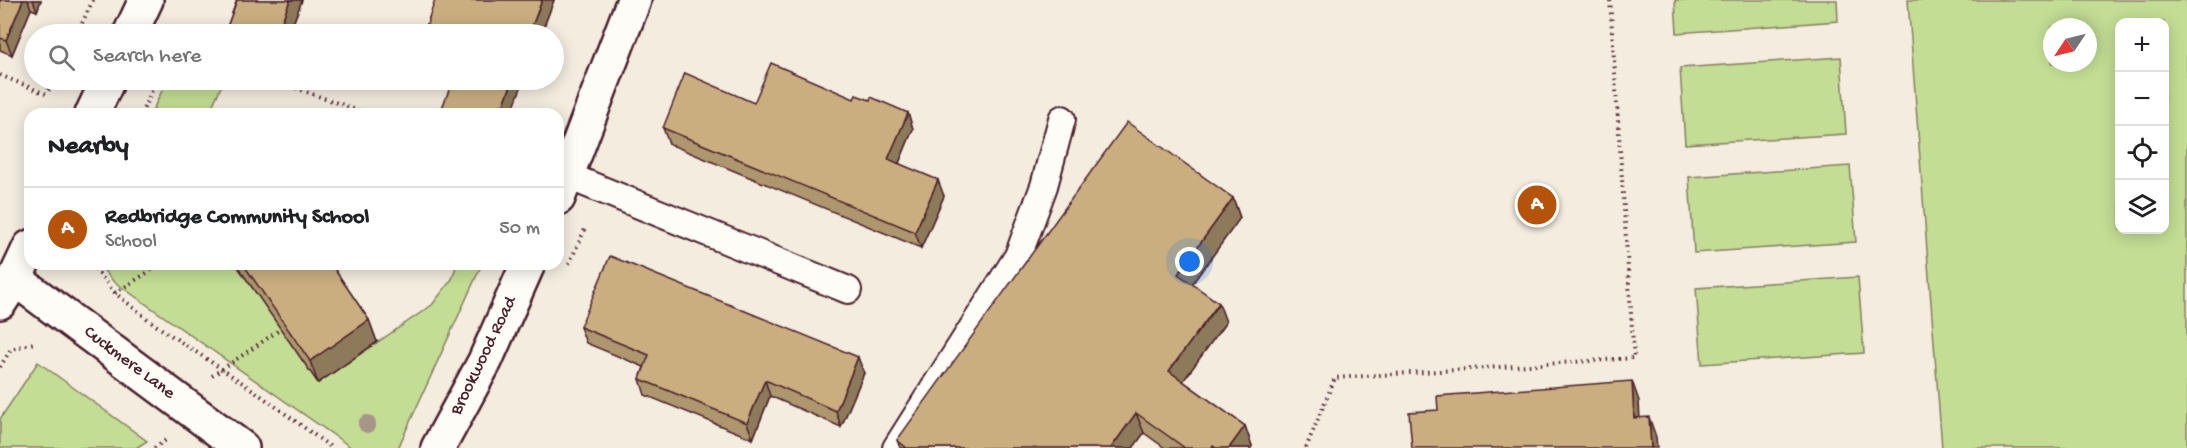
<!DOCTYPE html>
<html lang="en">
<head>
<meta charset="utf-8">
<style>
  :root { --surface:#fff; --page:#f2f2f2; --text:#202124; --muted:#757577; --line:#e0e0e0; --accent:#b45309 }
  body { margin:0; font-family:"Gochi Hand",sans-serif; background:var(--page); color:var(--text) }
  .controls { position:absolute; right:18px; top:18px; display:grid; overflow:hidden; border-radius:12px; box-shadow:0 3px 15px #0003 }
  .controls button { width:54px; height:54px; display:grid; place-items:center; padding:0; border:0; border-bottom:2px solid var(--line); background:var(--surface); color:var(--text); font:30px sans-serif }
  .compass { position:absolute; left:2043px; top:18px; width:54px; height:54px; border-radius:50%; background:var(--surface); box-shadow:0 3px 15px #0003; rotate:235deg }
  .you { position:absolute; left:1190px; top:262px; width:21px; height:21px; margin:-15px; border:4px solid #fff; border-radius:50%; background:#1a73e8; box-shadow:0 0 0 9px #1a73e833 }
  .badge { display:grid; place-items:center; width:39px; height:39px; border-radius:50%; background:var(--accent); color:#fff; font-size:20px; font-weight:700 }
  .pin { position:absolute; translate:-50% -50%; border:3px solid #fff; box-shadow:0 2px 6px #0006 }
  .list { margin:0; padding:0; list-style:none }
  h2 { display:flex; justify-content:space-between; align-items:center; height:78px; margin:0; padding:0 24px; font-size:26px }
  h2 small { font-size:20px; font-weight:400; color:var(--muted) }
  .list li { display:grid; grid-template-columns:39px 1fr auto; gap:18px; align-items:center; box-sizing:border-box; height:84px; padding:0 24px; border-top:2px solid var(--line) }
  .list b { display:block; font-size:22px; white-space:nowrap }
  .list p { margin:0; font-size:20px; white-space:nowrap; color:var(--muted) }
  .list em { font-size:20px; font-style:normal; color:var(--muted) }
  .icon { flex:none; width:33px; height:33px; fill:none; stroke:currentColor; stroke-width:2; stroke-linecap:round; stroke-linejoin:round }
  .map { position:relative; flex:none; width:2187px; height:448px; overflow:hidden }
  .search { position:absolute; background:var(--surface); box-shadow:0 3px 15px #0003; left:24px; top:24px; width:540px; height:66px; display:flex; align-items:center; gap:15px; box-sizing:border-box; padding:0 21px; border-radius:33px; color:var(--muted); font-size:22px }
  .panel { position:absolute; background:var(--surface); box-shadow:0 3px 15px #0003; left:24px; top:108px; width:540px; height:162px; border-radius:18px }
  .map>svg:first-child { display:block }
</style>
</head>
<body>
<div class="map">
<svg width="2187" height="448" viewBox="0 0 2187 448">
  <rect width="100%" height="100%" fill="#f3ecdf"/>
  <filter id="ink" filterUnits="userSpaceOnUse"><feTurbulence type="fractalNoise" baseFrequency=".0167" numOctaves="2"/><feDisplacementMap in="SourceGraphic" scale="12" xChannelSelector="R" yChannelSelector="G"/><feConvolveMatrix kernelMatrix="1 2 1 2 8 2 1 2 1" color-interpolation-filters="sRGB"/></filter>
  <g filter="url(#ink)">
    <g fill="#c3dd94" stroke="#867e60" stroke-width="1.5" fill-rule="evenodd">
      <path d="M1675 0H1837L1838 21 1677 33Z"/>
      <path d="M1908 0H2187V448H1942ZM2164 22V230H2120V22ZM2052 27H2088V63H2052Z"/>
      <path d="M1841 57 1846 134 1685 144 1680 68Z"/>
      <path d="M167 80H224L211 109 214 114H151Z"/>
      <path d="M1850 166 1856 242 1694 253 1689 177Z"/>
      <path d="M98 264H236L318 383 432 305 452 279 457 264H482L398 448H352L113 281Z"/>
      <path d="M1858 277 1864 353 1702 364 1696 288Z"/>
      <path d="M38 362 147 441 136 448H0V419Z"/>
    </g>
    <g fill="none" stroke-linecap="round" stroke-linejoin="round">
      <defs>
        <g id="lane">
          <path d="M568 176 848 290"/>
          <path d="M896 448 1018 256 1044 186 1062 119"/>
        </g>
        <g id="street">
          <path d="M130 34 146 0"/>
          <path d="M92 114 108 80"/>
          <path d="M558 198 634 0"/>
          <path d="M15 279 242 448"/>
          <path d="M0 302 15 279 30 247"/>
          <path d="M438 448 485 361 528 264"/>
        </g>
      </defs>
      <use href="#lane" stroke="#4a1f2b" stroke-width="30"/>
      <use href="#street" stroke="#4a1f2b" stroke-width="38"/>
      <g stroke="#4a1f2b" stroke-width="4" stroke-dasharray="1.5 4.5" stroke-linecap="butt">
        <path d="M77 34 93 0"/>
        <path d="M0 75 46 94 55 80"/>
        <path d="M273 80 369 114"/>
        <path d="M141 114 157 80"/>
        <path d="M91 264 115 293 154 324 253 390 332 448"/>
        <path d="M569 264 585 229"/>
        <path d="M115 293 161 264"/>
        <path d="M0 367 11 349 34 343"/>
        <path d="M212 376 281 329"/>
        <path d="M154 448 166 440"/>
        <path d="M1306 448 1335 378 1634 358 1610 0"/>
      </g>
      <use href="#lane" stroke="#fdfcf7" stroke-width="26"/>
      <use href="#street" stroke="#fdfcf7" stroke-width="33"/>
    </g>
    <circle fill="#a7958a" cx="367" cy="424" r="9"/>
    <g fill="#ae966e" stroke="#4a1f2b" stroke-width="1.5">
      <path d="M0 0H41L37 11 31 9 12 55 0 50Z"/>
      <path d="M237 0H302L289 34H228L226 30Z"/>
      <path d="M435 0H554L541 34H429L426 27Z"/>
      <path d="M854 99 908 113 913 129 899 163 944 196 921 248 669 144 663 128 754 103Z"/>
      <path d="M1233 198 1240 218 1192 284 1226 322 1183 381 1245 426 1252 446 1251 448H1165L1144 433 1133 448H900L897 440Z"/>
      <path d="M236 264H331L369 320 377 342 318 383Z"/>
      <path d="M580 327 864 373 841 427 770 396 753 439 645 395 640 379 644 367 586 343Z"/>
    </g>
    <g fill="#8d7a5a" stroke="#4a1f2b" stroke-width="1.5">
      <path d="M23 0H28L31 9 12 55 6 40Z"/>
      <path d="M33 0H41L37 11Z"/>
      <path d="M290 0H302L289 34H277Z"/>
      <path d="M542 0H554L541 34H529Z"/>
      <path d="M513 80H524L511 114H500Z"/>
      <path d="M908 113 913 129 894 175 888 159Z"/>
      <path d="M938 180 944 196 921 248 915 232Z"/>
      <path d="M1233 198 1240 218 1185 294 1178 274Z"/>
      <path d="M1219 303 1226 322 1176 391 1169 371Z"/>
      <path d="M369 320 377 342 318 383 310 361Z"/>
      <path d="M858 357 864 373 841 427 836 411Z"/>
      <path d="M765 380 770 396 753 439 747 423Z"/>
      <path d="M1632 381 1639 401 1641 438 1634 418Z"/>
      <path d="M1136 413 1144 433 1133 448H1111Z"/>
      <path d="M1649 417 1656 437 1657 448H1651Z"/>
      <path d="M1245 426 1252 446 1251 448H1229Z"/>
    </g>
    <g fill="#caae80" stroke="#4a1f2b" stroke-width="1.5">
      <path d="M0 0H23L6 40 0 38Z"/>
      <path d="M237 0H290L277 34H239L226 30Z"/>
      <path d="M435 0H542L529 34H448L426 27Z"/>
      <path d="M771 63 854 99 856 95 870 100 871 97 908 113 888 159 938 180 915 232 663 128 685 73 754 103Z"/>
      <path d="M453 80H513L500 114H442L440 113Z"/>
      <path d="M1127 122 1233 198 1178 274 1219 303 1169 371 1245 426 1229 448H1216L1213 446 1211 448H1185L1136 413 1111 448H907L897 440Z"/>
      <path d="M610 256 858 357 836 411 765 380 747 423 640 379 649 355 580 327Z"/>
      <path d="M243 264H331L369 320 310 361Z"/>
      <path d="M1632 381 1634 418 1649 417 1651 448H1412L1409 412 1438 410 1437 396Z"/>
    </g>
  </g>
  <g text-anchor="middle" dominant-baseline="central" stroke-width="4.5" stroke-linejoin="round" paint-order="stroke">
    <g font-size="18" fill="#4a1f2b" stroke="#fdfcf7">
      <text transform="translate(484 356) rotate(-64)">Brookwood Road</text>
      <text transform="translate(129 363) rotate(37)">Cuckmere Lane</text>
    </g>
  </g>
</svg>
<div class="controls">
<button>+</button>
<button>−</button>
<button><svg class="icon" aria-label="locate" viewBox="0 0 24 24"><circle cx="12" cy="12" r="6"/><path d="M12 2v4M12 18v4M2 12h4M18 12h4"/></svg></button>
<button><svg class="icon" aria-label="layers" viewBox="0 0 24 24"><path d="M12 4l9 5-9 5-9-5zM3 14l9 5 9-5"/></svg></button>
</div>
<svg class="compass" viewBox="-18 -18 36 36"><path d="M0-13l5 13h-10z" fill="#e53935"/><path d="M0 13l5-13h-10z" fill="#757577"/></svg>
<div class="you"></div>
<div class="pin badge" style="left:1537px;top:205px">A</div>
<div class="search"><svg class="icon" aria-label="search" viewBox="0 0 24 24"><circle cx="10" cy="10" r="6"/><path d="M15 15l6 6"/></svg>Search here</div>
<section class="panel">
<h2>Nearby<small></small></h2>
<ul class="list">
<li><span class="badge">A</span><div><b>Redbridge Community School</b><p>School</p></div><em>50 m</em></li>
</ul>
</section>
</div>
</body>
</html>
